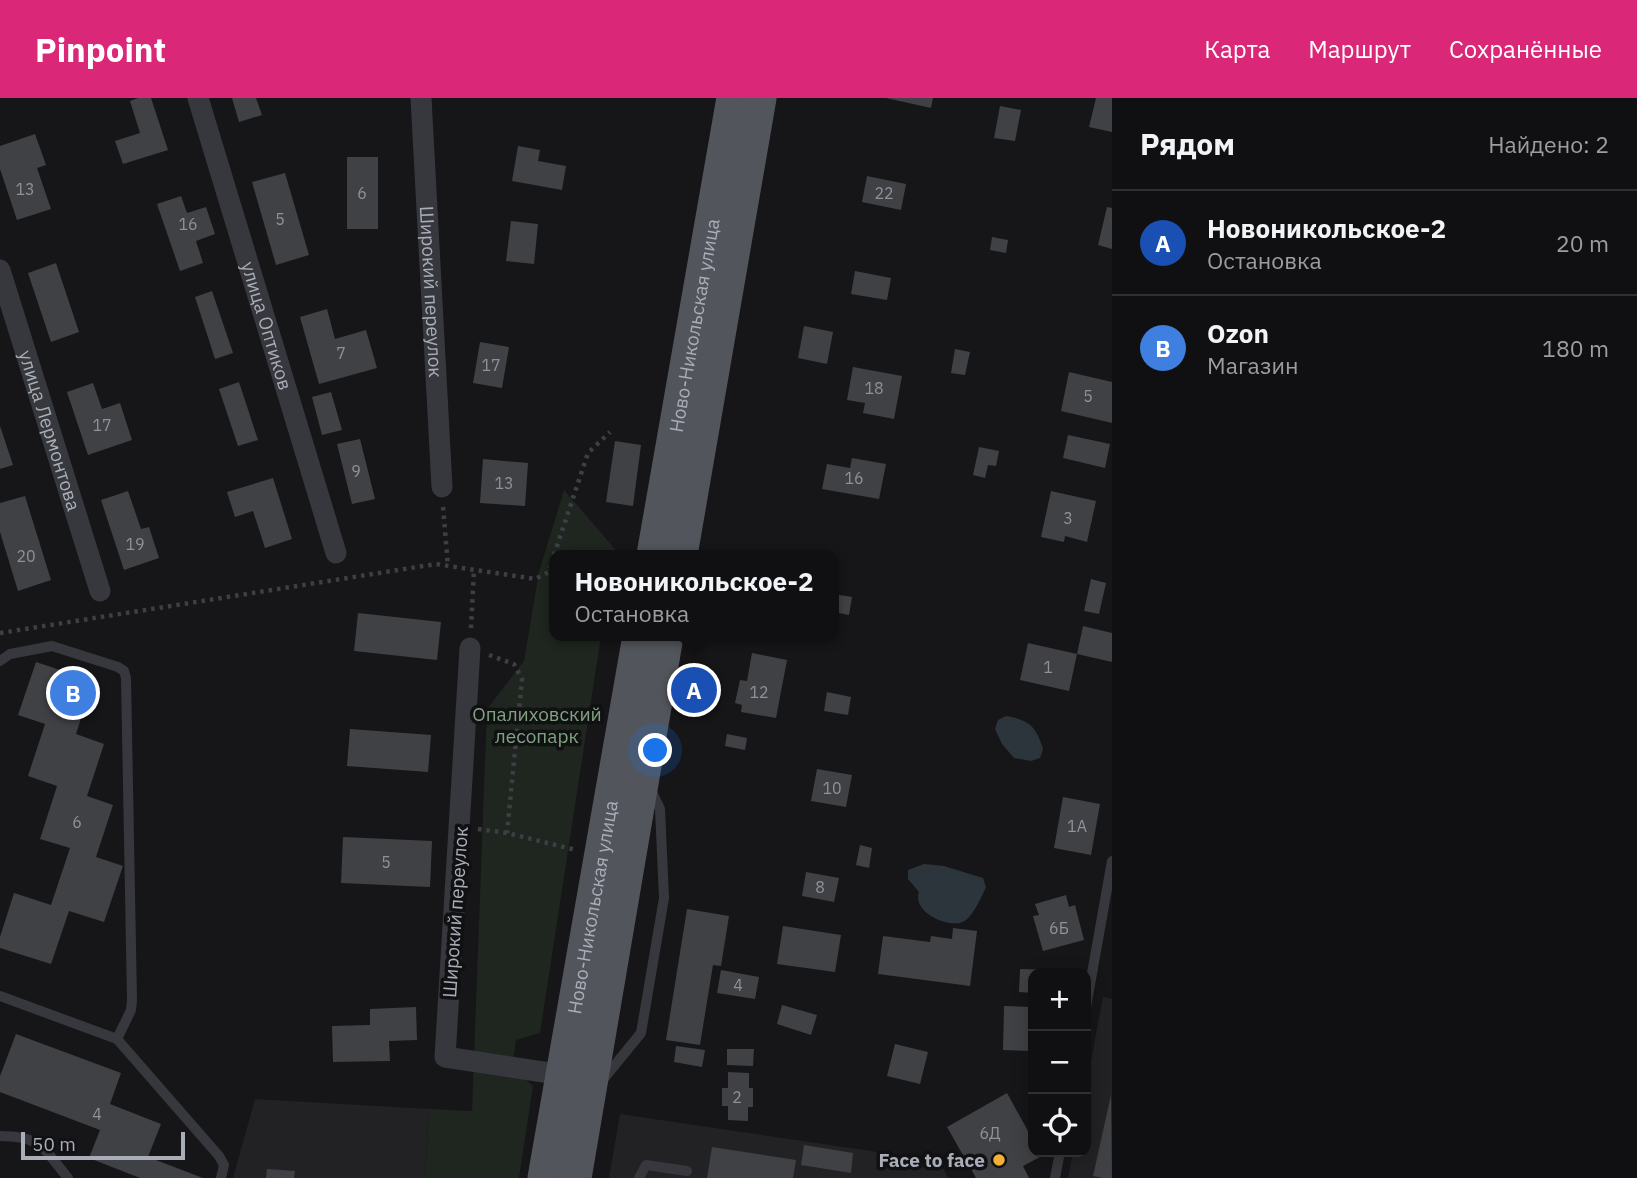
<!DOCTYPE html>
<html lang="ru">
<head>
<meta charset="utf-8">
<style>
  :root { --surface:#101012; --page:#1e1e20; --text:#f1f3f6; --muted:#9c9d9f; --line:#303032; --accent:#db2777 }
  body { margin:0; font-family:"IBM Plex Sans",sans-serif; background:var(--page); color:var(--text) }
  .controls { position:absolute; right:21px; bottom:21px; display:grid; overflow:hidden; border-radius:14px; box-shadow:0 4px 18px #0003 }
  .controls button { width:63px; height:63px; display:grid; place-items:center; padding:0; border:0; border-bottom:2px solid var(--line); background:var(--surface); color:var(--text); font:35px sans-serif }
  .scale { position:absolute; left:21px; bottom:18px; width:164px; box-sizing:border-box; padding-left:7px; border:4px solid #a8adb8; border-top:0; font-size:19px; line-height:24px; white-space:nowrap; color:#a8adb8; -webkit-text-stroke:5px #111113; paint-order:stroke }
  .you { position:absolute; left:656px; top:653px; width:24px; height:24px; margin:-18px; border:5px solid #fff; border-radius:50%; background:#1a73e8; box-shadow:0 0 0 10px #1a73e833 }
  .badge { display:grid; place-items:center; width:46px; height:46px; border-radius:50%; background:var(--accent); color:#fff; font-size:23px; font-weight:700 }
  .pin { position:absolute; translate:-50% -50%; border:4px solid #fff; box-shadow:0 2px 7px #0006 }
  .popup { position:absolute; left:549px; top:452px; width:290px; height:91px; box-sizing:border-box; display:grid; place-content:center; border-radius:14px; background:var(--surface); filter:drop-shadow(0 2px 5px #0005); font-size:23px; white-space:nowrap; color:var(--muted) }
  .popup b { font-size:26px; color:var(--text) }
  .popup::after { content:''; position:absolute; left:50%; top:100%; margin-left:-14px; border:14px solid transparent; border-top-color:var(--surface) }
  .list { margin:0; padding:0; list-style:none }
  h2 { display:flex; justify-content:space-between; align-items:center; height:91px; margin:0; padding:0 28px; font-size:30px }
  h2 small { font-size:23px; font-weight:400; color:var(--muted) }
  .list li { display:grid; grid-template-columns:46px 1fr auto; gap:21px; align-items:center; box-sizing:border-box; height:105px; padding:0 28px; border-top:2px solid var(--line) }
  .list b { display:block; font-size:26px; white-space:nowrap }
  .list p { margin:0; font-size:23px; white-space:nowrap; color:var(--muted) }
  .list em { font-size:23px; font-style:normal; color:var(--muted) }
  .icon { flex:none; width:38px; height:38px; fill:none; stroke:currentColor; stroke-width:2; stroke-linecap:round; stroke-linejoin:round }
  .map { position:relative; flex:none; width:1112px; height:1080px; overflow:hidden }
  header { display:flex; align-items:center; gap:42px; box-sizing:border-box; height:98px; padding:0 35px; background:var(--accent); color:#fff }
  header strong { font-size:33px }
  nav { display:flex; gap:38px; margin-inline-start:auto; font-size:24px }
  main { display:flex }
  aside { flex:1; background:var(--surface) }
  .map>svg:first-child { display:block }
</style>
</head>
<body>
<header>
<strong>Pinpoint</strong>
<nav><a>Карта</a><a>Маршрут</a><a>Сохранённые</a></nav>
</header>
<main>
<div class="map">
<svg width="1112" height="1080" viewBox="0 0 1112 1080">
  <rect width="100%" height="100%" fill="#161618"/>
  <g fill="#222225">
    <path d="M1103 899 1112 901V1080H1068L1073 1054H1086V990Z"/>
    <path d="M255 1001 429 1011 425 1080H233Z"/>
    <path d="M620 1016 939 1063 948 1080H609Z"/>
  </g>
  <path fill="#1e261f" d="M564 392 615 451 614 457H554V538H601L540 935 516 942 512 970 533 988 519 1080H425L429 1011 472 1013 487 611 524 563 539 474Z"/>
  <g fill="#2c353c">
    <path d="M1006 618C1029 622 1036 628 1043 651L1040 660 1031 663 1014 660 1002 646 995 631 998 622Z"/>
    <path d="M924 766 944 768 983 780 986 789C982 798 974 816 966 822 953 833 911 815 919 794L908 781V772Z"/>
  </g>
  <g fill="#404145">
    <path d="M138 0H151L168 52 123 66 115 43 140 35 130 3Z"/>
    <path d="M232 0H256L262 17 239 24Z"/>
    <path d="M886 0H933L931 10Z"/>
    <path d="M1096 0H1112V34L1089 29Z"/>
    <path d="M1000 8 1021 12 1015 43 994 40Z"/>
    <path d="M35 36 46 67 37 70 51 111 17 122 0 71V48Z"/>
    <path d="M518 48 540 52 538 63 566 68 562 92 512 83Z"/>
    <rect x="347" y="59" width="31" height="72"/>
    <path d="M285 75 309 157 276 167 252 84Z"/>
    <path d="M867 78 906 86 901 112 862 104Z"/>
    <path d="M181 98 187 115 206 109 215 136 196 143 203 165 180 173 157 106Z"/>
    <path d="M1107 109 1112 110V151L1098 147Z"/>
    <path d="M511 123 538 126 534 166 506 163Z"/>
    <path d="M992 139 1008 142 1006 155 990 152Z"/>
    <path d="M56 165 79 234 51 244 28 175Z"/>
    <path d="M855 173 891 180 887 202 851 196Z"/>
    <path d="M212 193 233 255 215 261 195 199Z"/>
    <path d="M327 211 335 241 366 232 377 270 319 286 300 219Z"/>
    <path d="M804 228 833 234 827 266 798 260Z"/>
    <path d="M480 244 509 249 502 290 473 285Z"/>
    <path d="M955 251 970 254 965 277 951 275Z"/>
    <path d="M853 269 902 278 894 321 863 315 865 305 847 302Z"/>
    <path d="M1069 274 1112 284V325L1061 313Z"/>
    <path d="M239 284 258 342 238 348 219 291Z"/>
    <path d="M93 285 102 311 120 305 132 342 88 357 67 294Z"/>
    <path d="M331 294 342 332 322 337 312 299Z"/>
    <path d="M0 328 13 367 0 371Z"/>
    <path d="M1068 337 1110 346 1105 370 1063 360Z"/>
    <path d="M360 341 375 401 352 406 337 346Z"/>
    <path d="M615 343 641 347 633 408 606 404Z"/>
    <path d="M979 349 999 353 996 368 988 367 985 380 973 377Z"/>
    <path d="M852 360 886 366 879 401 822 391 827 366 850 370Z"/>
    <path d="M483 361 528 365 525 408 480 405Z"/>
    <path d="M273 380 292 441 265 450 253 413 235 419 227 394Z"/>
    <path d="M128 393 141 431 149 429 159 460 124 472 101 402Z"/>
    <path d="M1051 393 1096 403 1087 444 1065 438 1064 444 1041 439Z"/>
    <path d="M25 398 51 482 18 493 0 434V405Z"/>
    <path d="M1091 481 1106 485 1099 516 1084 513Z"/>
    <path d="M834 496 852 499 849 517 834 514Z"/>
    <path d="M358 515 441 524 437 562 354 553Z"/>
    <path d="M1083 528 1112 535V564L1077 556Z"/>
    <path d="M1028 545 1077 556 1069 593 1020 582Z"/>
    <path d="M752 555 787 562 776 620 741 614 742 607 735 605 740 582 747 583Z"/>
    <path d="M36 564 93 583 76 636 104 646 87 698 113 707 96 759 123 768 104 824 69 813 51 866 0 850V839L14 795 51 807 70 750 40 741 57 688 28 678 45 626 18 617Z"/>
    <path d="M827 594 851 599 848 617 824 613Z"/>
    <path d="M350 631 431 637 428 674 347 668Z"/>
    <path d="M727 636 747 640 745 652 725 648Z"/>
    <path d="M817 671 852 677 846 709 811 703Z"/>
    <path d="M1063 699 1100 706 1091 757 1054 750Z"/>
    <path d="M343 739 432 743 430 789 341 785Z"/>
    <path d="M860 747 872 750 869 770 856 767Z"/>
    <path d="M806 774 839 780 834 804 802 798Z"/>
    <path d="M1066 797 1069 809 1075 807 1084 842 1043 853 1033 818 1039 817 1035 806Z"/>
    <path d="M687 811 729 818 721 868 713 867 700 947 666 942Z"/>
    <path d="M783 828 841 837 835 874 777 866Z"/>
    <path d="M953 830 977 833 970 888 878 876 883 838 930 844 931 838 952 841Z"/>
    <path d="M1020 871 1055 872V875H1033V895L1019 894Z"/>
    <path d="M721 872 759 879 755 901 717 895Z"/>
    <path d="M782 907 817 917 811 937 777 926Z"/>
    <path d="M1004 908 1033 909V953L1003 952Z"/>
    <path d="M416 909 417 942 389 943 390 963 333 964 332 928 370 927V911Z"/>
    <path d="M16 936 121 975 110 1006 161 1026 148 1059 203 1080H140L89 1060 100 1032 0 994V978Z"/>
    <path d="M895 946 928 954 920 986 887 978Z"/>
    <path d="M676 948 705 952 702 969 674 964Z"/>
    <path d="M727 951H754L753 968 727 967Z"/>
    <path d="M728 974 749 975V990H753V1009H748V1023L728 1022V1008H722V990H728Z"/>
    <path d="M1007 995 1033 1042V1054H1040L1042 1058 1023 1068 1029 1080H976L947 1029Z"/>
    <path d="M1111 997 1112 1080H1103L1093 1078Z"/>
    <path d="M804 1047 853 1055 851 1075 801 1067Z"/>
    <path d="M712 1049 796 1062 793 1080H707Z"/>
    <path d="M267 1071 295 1073 294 1080H266Z"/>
  </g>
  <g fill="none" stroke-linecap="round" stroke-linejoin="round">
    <g stroke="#3d3f44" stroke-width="4.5" stroke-dasharray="3.5 5" stroke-linecap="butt">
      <path d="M443 409 448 468"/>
      <path d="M554 457 588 355 610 334"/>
      <path d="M471 530 474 472"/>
      <path d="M0 535 436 466 535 481 549 474 554 459"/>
      <path d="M489 557 514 566 522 581 507 735"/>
      <path d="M478 731 507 735 576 752"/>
    </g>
    <g stroke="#37383d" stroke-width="10">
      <path d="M0 563 10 556 52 548 118 569 124 573 126 580 132 902 131 912 117 941"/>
      <path d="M0 898 117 941 219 1058 224 1067 221 1080"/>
      <path d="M1086 909 1112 763"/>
      <path d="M601 984 641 935 664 800 660 711 650 690"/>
      <path d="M0 1038C41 1038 43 1050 68 1080"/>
      <path d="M639 1080 646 1067 687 1073"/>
      <path d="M1055 1080 1060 1054"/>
    </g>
    <g stroke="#37383d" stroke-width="21">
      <path id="s1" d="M198 0 336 455"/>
      <path id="s2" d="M421 0 442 389"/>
      <path id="s3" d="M0 172 100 493"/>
      <path d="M470 550 445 959 563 977"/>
    </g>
    <g stroke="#53555c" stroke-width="35">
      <path id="s4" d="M654 457 734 0"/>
      <path d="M680 457 759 0"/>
      <path id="s5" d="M545 1080 640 538"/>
      <path d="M574 1080 666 538"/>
    </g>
  </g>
  <circle fill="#f2b134" stroke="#111113" stroke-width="2.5" cx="999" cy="1062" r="7"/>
  <g text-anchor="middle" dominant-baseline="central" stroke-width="7" stroke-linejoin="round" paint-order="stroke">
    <g font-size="16" fill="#8e929b">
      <text x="25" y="91">13</text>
      <text x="362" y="95">6</text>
      <text x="884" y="95">22</text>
      <text x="280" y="121">5</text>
      <text x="188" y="126">16</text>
      <text x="341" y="255">7</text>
      <text x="491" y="267">17</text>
      <text x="874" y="290">18</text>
      <text x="1088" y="298">5</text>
      <text x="102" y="327">17</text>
      <text x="356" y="373">9</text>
      <text x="854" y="380">16</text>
      <text x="504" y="385">13</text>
      <text x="1068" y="420">3</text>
      <text x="135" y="446">19</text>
      <text x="26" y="458">20</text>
      <text x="1048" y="569">1</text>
      <text x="759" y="594">12</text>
      <text x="832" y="690">10</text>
      <text x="77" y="724">6</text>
      <text x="1077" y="728">1А</text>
      <text x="386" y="764">5</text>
      <text x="820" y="789">8</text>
      <text x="1059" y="830">6Б</text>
      <text x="738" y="887">4</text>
      <text x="737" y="999">2</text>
      <text x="97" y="1016">4</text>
      <text x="990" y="1035">6Д</text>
    </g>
    <g font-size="19" fill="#a8adb8" stroke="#111113">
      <text stroke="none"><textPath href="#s2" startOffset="194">Широкий переулок</textPath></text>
      <text stroke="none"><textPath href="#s1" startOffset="238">улица Оптиков</textPath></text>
      <text stroke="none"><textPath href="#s4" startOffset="233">Ново-Никольская улица</textPath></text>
      <text stroke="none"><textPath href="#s3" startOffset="168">улица Лермонтова</textPath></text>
      <text stroke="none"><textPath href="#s5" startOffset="275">Ново-Никольская улица</textPath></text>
      <text transform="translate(455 814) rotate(-86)">Широкий переулок</text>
    </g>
    <g font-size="19" fill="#7fa381" stroke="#111113">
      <text x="537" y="616">Опалиховский<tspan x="537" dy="22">лесопарк</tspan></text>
    </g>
    <g font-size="19" font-weight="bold" fill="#a8adb8" stroke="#111113" text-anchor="end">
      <text x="985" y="1062">Face to face</text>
    </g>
  </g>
</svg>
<div class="controls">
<button>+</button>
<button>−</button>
<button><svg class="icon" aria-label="locate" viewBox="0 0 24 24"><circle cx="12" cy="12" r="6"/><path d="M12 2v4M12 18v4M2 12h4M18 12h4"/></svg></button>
</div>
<div class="scale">50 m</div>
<div class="you"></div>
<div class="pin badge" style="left:694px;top:592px;background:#1a4fb4">A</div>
<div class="popup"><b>Новоникольское-2</b>Остановка</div>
<div class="pin badge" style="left:73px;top:595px;background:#3f7fe0">B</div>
</div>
<aside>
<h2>Рядом<small>Найдено: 2</small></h2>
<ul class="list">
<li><span class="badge" style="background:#1a4fb4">A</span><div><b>Новоникольское-2</b><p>Остановка</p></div><em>20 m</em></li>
<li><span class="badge" style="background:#3f7fe0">B</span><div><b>Ozon</b><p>Магазин</p></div><em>180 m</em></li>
</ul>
</aside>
</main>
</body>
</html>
